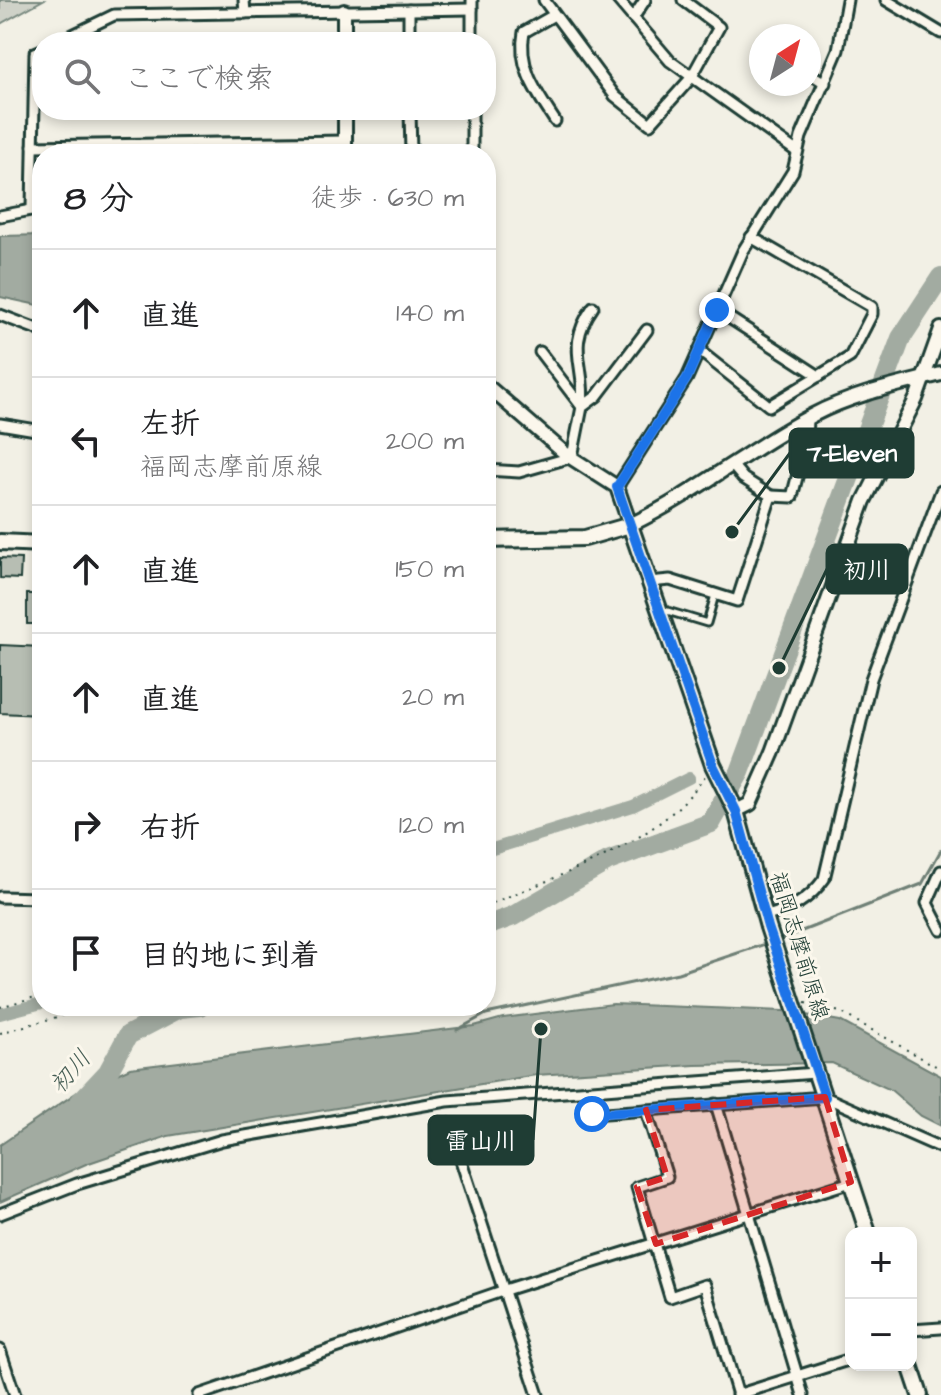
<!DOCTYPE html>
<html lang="ja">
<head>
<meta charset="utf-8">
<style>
  :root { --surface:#fff; --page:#f2f2f2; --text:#202124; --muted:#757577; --line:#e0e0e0 }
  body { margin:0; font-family:"Architects Daughter","Klee One",sans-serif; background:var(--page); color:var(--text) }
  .controls { position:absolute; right:24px; bottom:24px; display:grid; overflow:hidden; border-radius:16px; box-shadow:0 4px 12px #0003 }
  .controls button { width:72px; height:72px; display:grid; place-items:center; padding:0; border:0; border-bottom:2px solid var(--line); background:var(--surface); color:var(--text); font:40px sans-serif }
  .compass { position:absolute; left:749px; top:24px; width:72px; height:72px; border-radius:50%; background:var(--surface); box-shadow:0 4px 12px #0003; rotate:36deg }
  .stop { position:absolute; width:24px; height:24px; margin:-18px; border:6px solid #1a73e8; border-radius:50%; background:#fff }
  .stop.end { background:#1a73e8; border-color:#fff; box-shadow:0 2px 8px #0008 }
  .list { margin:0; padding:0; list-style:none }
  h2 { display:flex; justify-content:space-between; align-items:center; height:104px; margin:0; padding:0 32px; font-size:34px }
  h2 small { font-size:26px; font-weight:400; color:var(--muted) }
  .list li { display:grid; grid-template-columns:52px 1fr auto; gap:24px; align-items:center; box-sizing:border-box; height:128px; padding:0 32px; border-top:2px solid var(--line) }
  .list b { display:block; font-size:30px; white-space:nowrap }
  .list p { margin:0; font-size:26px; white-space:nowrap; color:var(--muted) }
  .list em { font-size:26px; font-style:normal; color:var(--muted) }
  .icon { flex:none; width:44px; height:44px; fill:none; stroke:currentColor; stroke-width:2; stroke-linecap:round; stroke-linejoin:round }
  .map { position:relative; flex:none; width:941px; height:1395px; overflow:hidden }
  .search { position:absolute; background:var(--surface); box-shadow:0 4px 12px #0003; left:32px; top:32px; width:464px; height:88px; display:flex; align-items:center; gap:20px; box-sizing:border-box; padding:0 28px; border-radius:32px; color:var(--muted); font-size:30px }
  .panel { position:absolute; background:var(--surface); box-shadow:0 4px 12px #0003; left:32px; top:144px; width:464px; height:872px; border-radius:32px }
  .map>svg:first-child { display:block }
</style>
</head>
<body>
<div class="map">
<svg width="941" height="1395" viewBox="0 0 941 1395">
  <rect width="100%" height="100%" fill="#f2f0e5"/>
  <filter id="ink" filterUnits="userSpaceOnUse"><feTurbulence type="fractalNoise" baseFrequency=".0125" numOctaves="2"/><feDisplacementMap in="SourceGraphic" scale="16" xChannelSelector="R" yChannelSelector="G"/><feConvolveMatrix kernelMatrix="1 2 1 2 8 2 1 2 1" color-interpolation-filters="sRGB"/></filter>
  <g filter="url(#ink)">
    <path fill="#cfd2c8" stroke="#77887e" stroke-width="2" d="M0 0H43L0 24Z"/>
    <g fill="#a2aba1" stroke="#6e7f75" stroke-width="2">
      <path d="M42 235V306L0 297V236Z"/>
      <path d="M613 1004 783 1011 840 1021 941 1076V1126L921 1116 891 1090 832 1063 695 1065 536 1075 168 1136 86 1164 0 1202V1145L79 1091 130 1068 474 1026 503 1018Z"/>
    </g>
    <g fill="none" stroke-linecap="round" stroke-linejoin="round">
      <g stroke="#6e7f75" stroke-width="3">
        <path d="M779 940 922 884 941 850"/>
        <path d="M457 1030 486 1014 678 973 768 943"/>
      </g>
      <g stroke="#a2aba1" stroke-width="12">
        <path d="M486 851 633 806 689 778"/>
        <path d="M0 1014 42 1003"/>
      </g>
      <g stroke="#a2aba1" stroke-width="20">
        <path d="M486 926 513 916 608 861 711 823 740 772 901 338 941 277"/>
        <path d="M79 1103 108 1072 128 1035 180 1008 201 1006"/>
      </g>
    </g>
    <g fill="#b7beb3" stroke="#1f3d34" stroke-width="2">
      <path d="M0 558 21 559 20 579 0 578Z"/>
      <rect x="27" y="594" width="13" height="30"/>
      <path d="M0 645 42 647 40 715 0 713Z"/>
    </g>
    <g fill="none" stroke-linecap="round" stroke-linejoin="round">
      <defs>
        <path id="lane" d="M664 610 707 623 715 595"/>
        <g id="street">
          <path d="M244 0 245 13"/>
          <path d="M472 0V42"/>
          <path d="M544 0 615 96 650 124 691 78 719 27 683 0"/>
          <path d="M618 0 670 61 796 151"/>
          <path d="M886 0 941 33"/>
          <path d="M409 10V42"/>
          <path d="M554 15 524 32C517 67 537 93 555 121"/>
          <path d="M633 18 645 0"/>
          <path d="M58 42 114 15 472 9"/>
          <path d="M809 73 825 83"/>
          <path d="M410 110 411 154"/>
          <path d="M472 110V154"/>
          <path d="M33 146 345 141"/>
          <path d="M32 208 35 53 42 50"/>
          <path d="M0 216 42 208"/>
          <path d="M717 310 819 376"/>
          <path d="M0 315 42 331"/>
          <path d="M540 352 582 407"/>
          <path d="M701 352 769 406 850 357 872 314V307L751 237"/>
          <path d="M582 407C587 363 564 349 593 307"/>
          <path d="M0 424 42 431"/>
          <path d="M486 470 519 472 572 457 582 407 597 396 647 330"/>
          <path d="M617 487 687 378 743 251 793 171 801 137 838 50 847 0"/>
          <path d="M771 496 792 497 806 442 807 418"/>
          <path d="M649 582 670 580 737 601 771 496 743 478 733 466"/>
          <path d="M941 871 927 903 941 930"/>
          <path d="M0 897 40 898 42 862"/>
          <path d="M765 916C790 911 809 900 824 879L871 679 941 491"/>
          <path d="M716 1104 803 1395"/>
          <path d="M646 1110 667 1177 637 1187 670 1297 705 1285 738 1395"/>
          <path d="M592 1114 825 1097 941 1148"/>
          <path d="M449 1124 538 1395"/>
          <path d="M0 1214 77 1184 222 1140 447 1101 815 1073"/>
          <path d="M911 1330 941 1328"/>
          <path d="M0 1350 15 1395"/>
          <path d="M199 1395 505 1290 851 1182"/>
          <path d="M737 1395 851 1359"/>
        </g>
        <g id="secondary">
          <path d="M344 11V42"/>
          <path d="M345 110V154"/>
          <path d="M486 385 567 455 617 487 630 525C695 494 750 448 813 415 853 394 898 385 941 374"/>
          <path d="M736 811 750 804 773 752 864 501 916 399 941 329"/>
        </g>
        <g id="primary">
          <path d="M486 540 585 538 630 525 713 765 736 811 768 927 868 1233"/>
          <path d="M0 542 42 544"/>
          <path d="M910 1365 920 1395"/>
        </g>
      </defs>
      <use href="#lane" stroke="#1f3d34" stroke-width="11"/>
      <use href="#street" stroke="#1f3d34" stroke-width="15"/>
      <use href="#secondary" stroke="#1f3d34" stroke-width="18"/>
      <use href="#primary" stroke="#1f3d34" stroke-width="20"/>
      <g stroke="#1f3d34" stroke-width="2" stroke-dasharray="2 6" stroke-linecap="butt">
        <path d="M486 906C561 873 657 847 705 776"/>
        <path d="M805 1003 840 1012 941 1069"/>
        <path d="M0 1007 42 995"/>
        <path d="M0 1033 96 1006"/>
      </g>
      <use href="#lane" stroke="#fbf7ec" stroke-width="5"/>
      <use href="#street" stroke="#fbf7ec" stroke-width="9"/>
      <use href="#secondary" stroke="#fbf7ec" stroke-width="12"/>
      <use href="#primary" stroke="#fbf7ec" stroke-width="14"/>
    </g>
  </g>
  <g fill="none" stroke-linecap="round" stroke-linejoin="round" filter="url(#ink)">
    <path stroke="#1a73e8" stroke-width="10" d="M592 1114 825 1097 768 927 736 811 713 765 617 487 687 378 717 310"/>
  </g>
  <path fill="#d62828" fill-opacity="0.2" stroke="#d62828" stroke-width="6" stroke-dasharray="16 10" stroke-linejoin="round" d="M825 1097 851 1182 656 1244 637 1187 667 1177 646 1110Z"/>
  <g text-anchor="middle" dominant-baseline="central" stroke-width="6" stroke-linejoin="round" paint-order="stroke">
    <g font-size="22" fill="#1f3d34" stroke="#fbf7ec">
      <text transform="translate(799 946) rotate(73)">福岡志摩前原線</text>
    </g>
    <g font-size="24" font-style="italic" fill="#465e55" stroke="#fbf7ec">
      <text transform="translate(71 1072) rotate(-49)">初川</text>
    </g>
  </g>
  <path fill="none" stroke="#1f3d34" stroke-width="3" d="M732 532L790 453M779 668L827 569M541 1029L533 1140"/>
  <g fill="#1f3d34" stroke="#fbf7ec" stroke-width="3">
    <circle cx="732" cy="532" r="8"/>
    <circle cx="779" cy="668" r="8"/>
    <circle cx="541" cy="1029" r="8"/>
  </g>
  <g fill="#1f3d34" stroke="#1f3d34" stroke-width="3">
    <rect x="790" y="429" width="123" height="48" rx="8"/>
    <rect x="827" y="545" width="80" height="48" rx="8"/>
    <rect x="429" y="1116" width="104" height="48" rx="8"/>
  </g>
  <g font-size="24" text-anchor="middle" font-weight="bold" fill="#fff">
    <text x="852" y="461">7-Eleven</text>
    <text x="867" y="578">初川</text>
    <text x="481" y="1149">雷山川</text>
  </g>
</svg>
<div class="controls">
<button>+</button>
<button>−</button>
</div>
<svg class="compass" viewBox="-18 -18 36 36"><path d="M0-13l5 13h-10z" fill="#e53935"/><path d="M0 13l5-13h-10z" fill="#757577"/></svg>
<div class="stop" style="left:592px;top:1114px"></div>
<div class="stop end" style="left:717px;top:310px"></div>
<div class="search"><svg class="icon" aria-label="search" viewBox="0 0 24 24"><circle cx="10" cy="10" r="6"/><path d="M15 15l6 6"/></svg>ここで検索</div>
<section class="panel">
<h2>8 分<small>徒歩 · 630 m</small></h2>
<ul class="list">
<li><svg class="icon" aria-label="ahead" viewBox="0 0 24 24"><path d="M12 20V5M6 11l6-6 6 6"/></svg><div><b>直進</b></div><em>140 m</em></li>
<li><svg class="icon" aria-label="left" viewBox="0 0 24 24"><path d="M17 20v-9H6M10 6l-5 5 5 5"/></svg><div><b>左折</b><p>福岡志摩前原線</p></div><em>200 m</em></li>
<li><svg class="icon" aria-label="ahead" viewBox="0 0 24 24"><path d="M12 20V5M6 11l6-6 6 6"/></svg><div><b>直進</b></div><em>150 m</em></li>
<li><svg class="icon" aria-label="ahead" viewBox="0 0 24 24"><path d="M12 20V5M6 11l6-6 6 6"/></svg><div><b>直進</b></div><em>20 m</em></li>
<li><svg class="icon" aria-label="right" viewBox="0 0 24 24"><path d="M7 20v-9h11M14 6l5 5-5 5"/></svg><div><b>右折</b></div><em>120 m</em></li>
<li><svg class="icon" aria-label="arrive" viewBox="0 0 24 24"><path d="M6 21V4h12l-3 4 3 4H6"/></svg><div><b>目的地に到着</b></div></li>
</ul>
</section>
</div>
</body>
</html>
